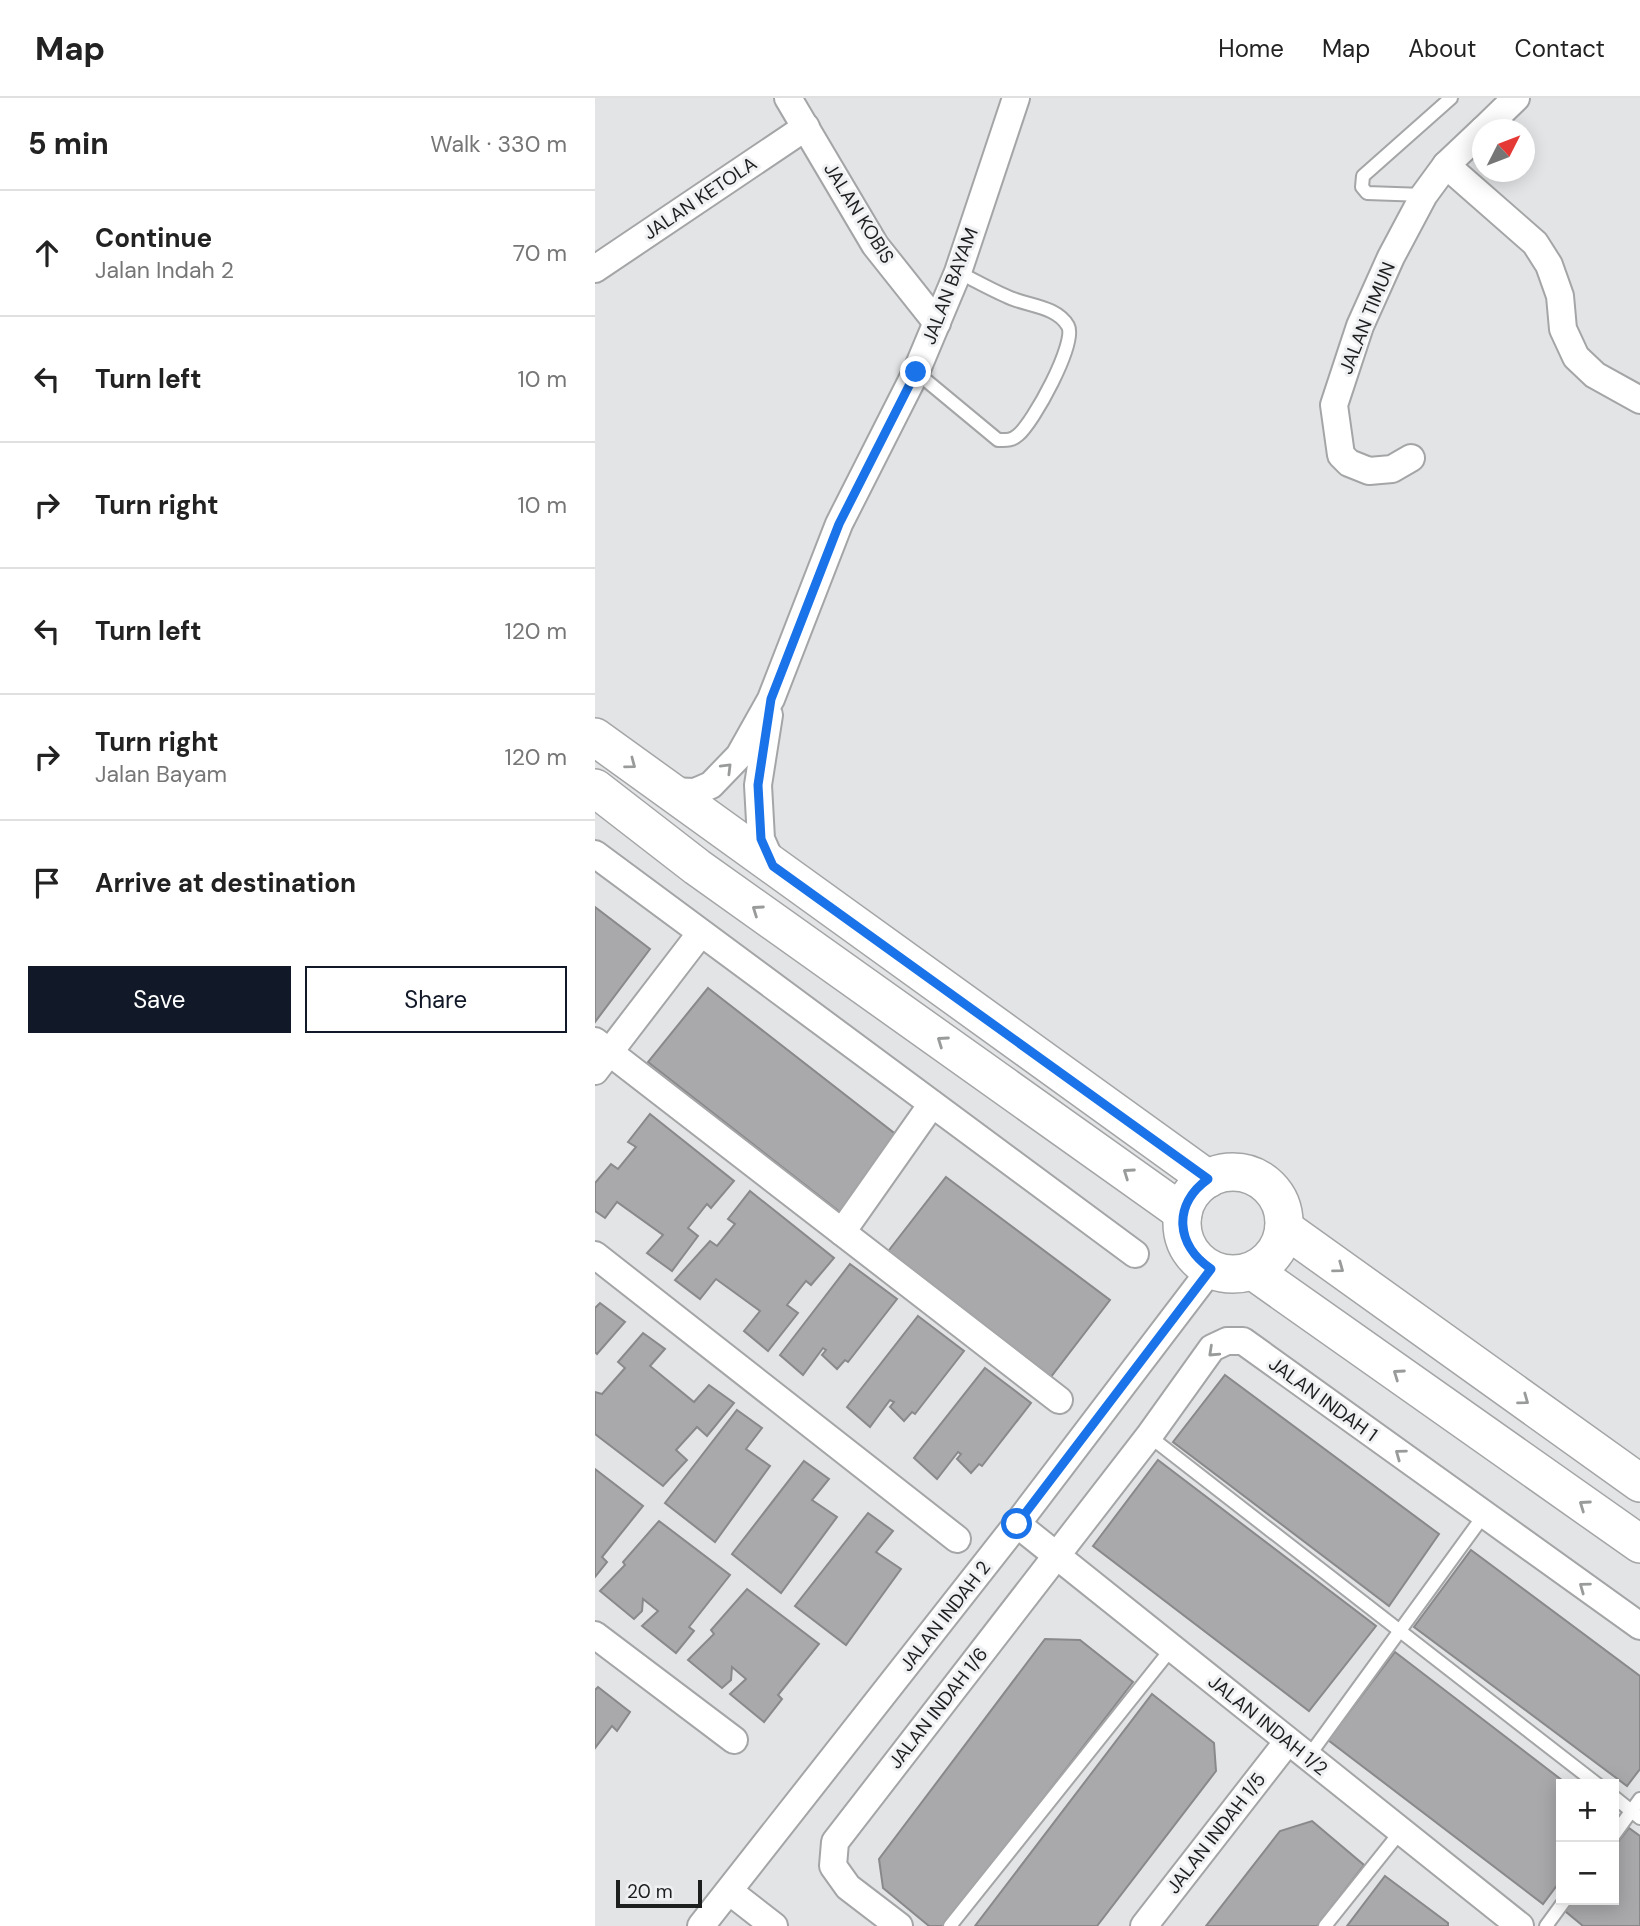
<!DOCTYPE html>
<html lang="en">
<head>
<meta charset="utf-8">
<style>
  :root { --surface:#fff; --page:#f6f6f6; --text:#222; --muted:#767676; --line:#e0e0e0; --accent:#111827 }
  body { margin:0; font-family:"DM Sans",sans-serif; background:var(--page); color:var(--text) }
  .controls { position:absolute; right:21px; bottom:21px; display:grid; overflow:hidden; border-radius:0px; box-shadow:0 4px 18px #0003 }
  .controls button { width:63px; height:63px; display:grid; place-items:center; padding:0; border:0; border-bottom:2px solid var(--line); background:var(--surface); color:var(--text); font:35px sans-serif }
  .compass { position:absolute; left:877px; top:21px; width:63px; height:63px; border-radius:50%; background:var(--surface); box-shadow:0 4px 18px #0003; rotate:48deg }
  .scale { position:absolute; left:21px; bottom:18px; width:86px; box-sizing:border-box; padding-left:7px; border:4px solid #1d1e1e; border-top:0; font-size:19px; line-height:24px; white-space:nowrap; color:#1d1e1e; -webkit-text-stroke:5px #f0f1f3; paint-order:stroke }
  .stop { position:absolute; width:21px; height:21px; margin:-16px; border:5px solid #1a73e8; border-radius:50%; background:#fff }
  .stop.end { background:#1a73e8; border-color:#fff; box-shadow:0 2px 7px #0008 }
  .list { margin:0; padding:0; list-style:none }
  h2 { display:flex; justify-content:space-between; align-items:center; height:91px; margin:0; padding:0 28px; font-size:30px }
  h2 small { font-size:23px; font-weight:400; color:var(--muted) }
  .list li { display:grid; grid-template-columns:46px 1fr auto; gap:21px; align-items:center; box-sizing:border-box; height:126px; padding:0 28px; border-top:2px solid var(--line) }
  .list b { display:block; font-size:26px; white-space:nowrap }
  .list p { margin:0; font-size:23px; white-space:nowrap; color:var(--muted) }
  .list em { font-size:23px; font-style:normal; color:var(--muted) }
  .actions { display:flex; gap:14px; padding:21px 28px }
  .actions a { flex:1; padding:16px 0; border:2px solid var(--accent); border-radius:0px; text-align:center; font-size:24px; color:var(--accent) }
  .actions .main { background:var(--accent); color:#fff }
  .icon { flex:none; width:38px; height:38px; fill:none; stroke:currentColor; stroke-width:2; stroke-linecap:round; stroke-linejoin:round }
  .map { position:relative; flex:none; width:1045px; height:1828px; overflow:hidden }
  header { display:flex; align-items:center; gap:42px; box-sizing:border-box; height:98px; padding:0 35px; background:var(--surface); border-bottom:2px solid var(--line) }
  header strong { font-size:33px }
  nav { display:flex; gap:38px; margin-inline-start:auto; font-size:24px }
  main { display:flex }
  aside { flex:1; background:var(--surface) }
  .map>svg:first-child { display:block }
</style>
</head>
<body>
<header>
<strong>Map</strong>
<nav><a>Home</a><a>Map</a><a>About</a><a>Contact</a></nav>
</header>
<main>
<aside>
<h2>5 min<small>Walk · 330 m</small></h2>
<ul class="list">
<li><svg class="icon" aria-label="ahead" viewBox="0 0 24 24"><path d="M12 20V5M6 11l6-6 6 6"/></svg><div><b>Continue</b><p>Jalan Indah 2</p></div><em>70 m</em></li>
<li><svg class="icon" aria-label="left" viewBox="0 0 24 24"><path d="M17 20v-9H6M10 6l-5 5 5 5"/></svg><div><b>Turn left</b></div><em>10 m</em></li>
<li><svg class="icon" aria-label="right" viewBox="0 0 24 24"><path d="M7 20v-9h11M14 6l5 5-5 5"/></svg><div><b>Turn right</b></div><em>10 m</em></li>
<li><svg class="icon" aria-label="left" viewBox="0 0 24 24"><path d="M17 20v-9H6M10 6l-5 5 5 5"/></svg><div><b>Turn left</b></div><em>120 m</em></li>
<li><svg class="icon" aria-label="right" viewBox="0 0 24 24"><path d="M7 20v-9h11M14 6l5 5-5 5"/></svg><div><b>Turn right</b><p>Jalan Bayam</p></div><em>120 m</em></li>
<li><svg class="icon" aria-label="arrive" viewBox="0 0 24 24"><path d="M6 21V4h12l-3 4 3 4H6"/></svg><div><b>Arrive at destination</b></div></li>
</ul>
<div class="actions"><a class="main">Save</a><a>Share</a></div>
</aside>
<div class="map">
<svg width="1045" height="1828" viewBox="0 0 1045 1828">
  <rect width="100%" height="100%" fill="#e3e4e5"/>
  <g fill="#a9a8aa" stroke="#89888a" stroke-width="2">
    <path d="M0 809 55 851 0 924Z"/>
    <path d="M113 890 303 1038 246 1115 53 964Z"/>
    <path d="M55 1016 139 1083 116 1110 112 1106 93 1130 103 1138 77 1173 52 1155 68 1137 22 1104 10 1120 0 1113V1085L16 1066 23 1071 41 1049 33 1044Z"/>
    <path d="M351 1079 515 1202 455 1280 291 1156Z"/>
    <path d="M155 1093 239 1160 216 1187 211 1183 192 1207 203 1215 173 1253 149 1233 165 1213 121 1181 105 1201 80 1182 115 1143 122 1148 140 1126 133 1121Z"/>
    <path d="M255 1166 302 1201 253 1264 250 1262 242 1271 227 1257 231 1252 228 1250 208 1277 185 1257Z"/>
    <path d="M5 1205 30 1224 2 1256 0 1254V1210Z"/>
    <path d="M323 1218 369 1253 320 1316 317 1314 309 1323 295 1309 299 1304 295 1302 275 1329 252 1309Z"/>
    <path d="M48 1235 70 1251 55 1268 99 1304 114 1287 139 1305 112 1338 102 1329 81 1352 92 1362 68 1388 0 1336V1294L7 1296 30 1270 23 1264Z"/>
    <path d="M390 1270 436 1305 387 1368 384 1366 376 1375 362 1361 366 1356 363 1354 342 1381 319 1360Z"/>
    <path d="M630 1277 844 1436 794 1508 578 1344Z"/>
    <path d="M142 1312 167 1330 151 1351 175 1368 120 1444 70 1405Z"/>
    <path d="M563 1362 781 1528 714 1613 498 1448Z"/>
    <path d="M209 1363 234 1381 217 1402 242 1419 186 1495 137 1456Z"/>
    <path d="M0 1371 48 1408 7 1459 12 1464 0 1479Z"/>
    <path d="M273 1415 298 1433 281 1454 306 1471 251 1547 200 1508Z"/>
    <path d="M64 1423 135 1477 94 1529 99 1533 81 1555 47 1528 63 1513 48 1501 47 1513 39 1521 5 1493 30 1467 28 1464Z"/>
    <path d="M876 1452 1045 1578V1671L1032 1688 819 1529Z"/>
    <path d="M152 1491 224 1546 183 1597 187 1601 169 1624 135 1596 151 1581 137 1569 136 1582 127 1590 93 1562 119 1536 116 1532Z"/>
    <path d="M450 1541 485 1542 538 1584 350 1828H334L288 1790 284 1761Z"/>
    <path d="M800 1554 972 1686H966V1782L948 1806 733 1642Z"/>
    <path d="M3 1589 35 1614 22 1633 17 1628 0 1650V1592Z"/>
    <path d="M557 1596 619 1645 621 1673 502 1828H380Z"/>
    <path d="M717 1723 769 1767 722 1828H611L685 1733Z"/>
    <path d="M1034 1730 1045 1738V1828H988L970 1813 978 1802H1019V1749Z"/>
    <path d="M790 1778 853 1825V1828H752Z"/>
  </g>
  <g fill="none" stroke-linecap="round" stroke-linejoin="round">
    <defs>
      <g id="lane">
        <path d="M829 97 772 95 767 89 768 78 856 0"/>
        <path d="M321 274 403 342C411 342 416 343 423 337 438 325 482 245 473 228 461 207 430 208 411 198 395 191 379 182 363 174"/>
        <path d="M554 1338 1002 1686"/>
        <path d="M713 1659 889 1417"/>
        <path d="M1019 1699 1045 1720"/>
        <path d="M1019 1737 1045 1701"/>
        <path d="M355 1828 577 1550"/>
        <path d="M730 1828 806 1733"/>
        <path d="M951 1828 970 1802"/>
      </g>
      <g id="street">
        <path d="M193 0 280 147 342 225"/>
        <path d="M888 32 921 0"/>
        <path d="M851 67 940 145 954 167 965 198 968 231 981 259 1000 277 1045 302"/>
        <path d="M0 171 211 29"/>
        <path d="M816 360 797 371 774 373 754 365 746 357 739 307 765 228 796 159 829 97 851 67 888 32"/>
        <path d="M174 617 163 687 166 741 178 768"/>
        <path d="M72 693 100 694 116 687 144 658 176 601 244 426 321 274 363 174 421 0"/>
        <path d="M0 756 540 1156"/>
        <path d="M0 943 464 1302"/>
        <path d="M0 973 105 836"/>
        <path d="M247 1134 337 1006"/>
        <path d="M0 1157 362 1441"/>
        <path d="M422 1426 925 1828"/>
        <path d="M0 1537 139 1642"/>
        <path d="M134 1793 179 1828"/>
        <path d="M106 1828 422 1426 616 1171"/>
        <path d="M304 1828 253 1789 238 1768 240 1744 554 1338 617 1250 632 1243H648L1045 1528"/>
        <path d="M549 1828 693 1643"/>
      </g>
      <g id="secondary">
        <path d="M0 639 613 1081"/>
        <path d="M0 690 102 769 588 1115"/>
        <circle cx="638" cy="1125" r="51"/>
        <path d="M689 1130 1045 1385"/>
        <path d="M658 1173 1045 1446"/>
      </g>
    </defs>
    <use href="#lane" stroke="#a4a5a6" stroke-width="16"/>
    <use href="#street" stroke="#a4a5a6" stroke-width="30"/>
    <use href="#secondary" stroke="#a4a5a6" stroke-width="40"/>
    <use href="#lane" stroke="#fff" stroke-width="12"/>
    <use href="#street" stroke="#fff" stroke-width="26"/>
    <use href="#secondary" stroke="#fff" stroke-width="37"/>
  </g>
  <defs><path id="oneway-chevron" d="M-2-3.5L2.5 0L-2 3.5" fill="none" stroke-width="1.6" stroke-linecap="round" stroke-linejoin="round" transform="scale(1.75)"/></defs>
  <g stroke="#999a9a">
    <use href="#oneway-chevron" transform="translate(36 666) rotate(37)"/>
    <use href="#oneway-chevron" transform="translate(132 670) rotate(-45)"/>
    <use href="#oneway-chevron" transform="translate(162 812) rotate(-145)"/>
    <use href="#oneway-chevron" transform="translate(347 943) rotate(-145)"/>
    <use href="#oneway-chevron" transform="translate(533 1075) rotate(-145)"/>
    <use href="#oneway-chevron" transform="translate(744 1170) rotate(36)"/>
    <use href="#oneway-chevron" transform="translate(618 1254) rotate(137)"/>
    <use href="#oneway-chevron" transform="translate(803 1276) rotate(-145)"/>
    <use href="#oneway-chevron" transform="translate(929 1302) rotate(36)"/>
    <use href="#oneway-chevron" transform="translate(805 1356) rotate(-144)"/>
    <use href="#oneway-chevron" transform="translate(989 1407) rotate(-145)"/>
    <use href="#oneway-chevron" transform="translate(989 1489) rotate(-144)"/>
  </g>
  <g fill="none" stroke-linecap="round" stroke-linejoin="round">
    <path stroke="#1a73e8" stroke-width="9" d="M321 274 244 426 176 601 163 687 166 741 178 768 613 1081C577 1107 581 1147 616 1171L422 1426"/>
  </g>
  <g text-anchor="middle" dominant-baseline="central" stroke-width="6" stroke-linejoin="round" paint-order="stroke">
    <g font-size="19" fill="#1d1e1e" stroke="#f0f1f3">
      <text transform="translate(105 100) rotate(-34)">JALAN KETOLA</text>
      <text transform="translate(264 115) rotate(58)">JALAN KOBIS</text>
      <text transform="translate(355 188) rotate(-69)">JALAN BAYAM</text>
      <text transform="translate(772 220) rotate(-68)">JALAN TIMUN</text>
      <text transform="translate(728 1301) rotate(36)">JALAN INDAH 1</text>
      <text transform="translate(350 1518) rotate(-52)">JALAN INDAH 2</text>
      <text transform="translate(343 1610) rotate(-52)">JALAN INDAH 1/6</text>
      <text transform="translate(673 1627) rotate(39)">JALAN INDAH 1/2</text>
      <text transform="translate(621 1735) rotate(-52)">JALAN INDAH 1/5</text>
    </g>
  </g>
</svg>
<div class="controls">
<button>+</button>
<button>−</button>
</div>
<svg class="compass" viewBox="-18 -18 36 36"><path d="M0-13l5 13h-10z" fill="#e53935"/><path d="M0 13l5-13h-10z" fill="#767676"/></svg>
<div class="scale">20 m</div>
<div class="stop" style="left:422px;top:1426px"></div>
<div class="stop end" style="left:321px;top:274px"></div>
</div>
</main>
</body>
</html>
